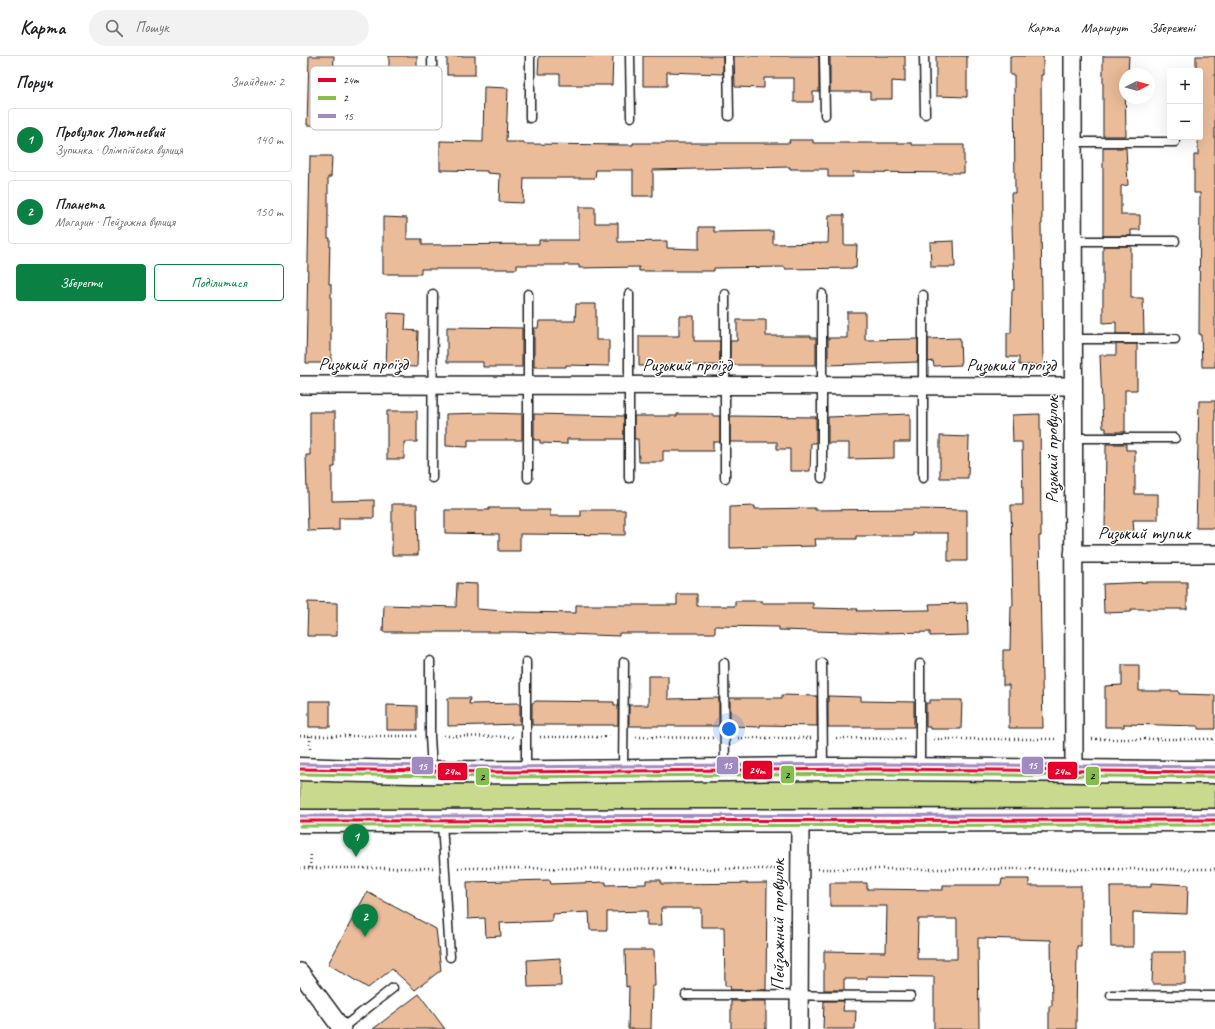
<!DOCTYPE html>
<html lang="uk">
<head>
<meta charset="utf-8">
<style>
  :root { --surface:#fff; --page:#f2f2f2; --text:#202124; --muted:#757577; --line:#e0e0e0; --accent:#0b8043 }
  body { margin:0; font-family:Caveat,sans-serif; background:var(--page); color:var(--text) }
  .controls { position:absolute; right:12px; top:12px; display:grid; overflow:hidden; border-radius:4px; box-shadow:0 4px 16px #0002 }
  .controls button { width:36px; height:36px; display:grid; place-items:center; padding:0; border:0; border-bottom:1px solid var(--line); background:var(--surface); color:var(--text); font:20px sans-serif }
  .compass { position:absolute; left:819px; top:12px; width:36px; height:36px; border-radius:50%; background:var(--surface); box-shadow:0 4px 16px #0002; rotate:85deg }
  .you { position:absolute; left:429px; top:673px; width:14px; height:14px; margin:-10px; border:3px solid #fff; border-radius:50%; background:#1a73e8; box-shadow:0 0 0 6px #1a73e833 }
  .badge { display:grid; place-items:center; width:26px; height:26px; border-radius:50%; background:var(--accent); color:#fff; font-size:13px; font-weight:700 }
  .pin { position:absolute; translate:-50% -33px; filter:drop-shadow(0 1px 2px #0008) }
  .pin::after { content:''; position:absolute; top:21px; width:14px; height:12px; background:inherit; clip-path:polygon(0 0,100% 0,50% 100%) }
  .list { margin:0; padding:0; list-style:none }
  h2 { display:flex; justify-content:space-between; align-items:center; height:52px; margin:0; padding:0 16px; font-size:17px }
  h2 small { font-size:13px; font-weight:400; color:var(--muted) }
  .list li { display:grid; grid-template-columns:26px 1fr auto; gap:12px; align-items:center; box-sizing:border-box; height:64px; margin:0 8px 8px; padding:0 8px; border:1px solid var(--line); border-radius:4px }
  .list b { display:block; font-size:15px; white-space:nowrap }
  .list p { margin:0; font-size:13px; white-space:nowrap; color:var(--muted) }
  .list em { font-size:13px; font-style:normal; color:var(--muted) }
  .actions { display:flex; gap:8px; padding:12px 16px }
  .actions a { flex:1; padding:9px 0; border:1px solid var(--accent); border-radius:4px; text-align:center; font-size:14px; color:var(--accent) }
  .actions .main { background:var(--accent); color:#fff }
  .icon { flex:none; width:22px; height:22px; fill:none; stroke:currentColor; stroke-width:2; stroke-linecap:round; stroke-linejoin:round }
  .map { position:relative; flex:none; width:915px; height:973px; overflow:hidden }
  header { display:flex; align-items:center; gap:24px; box-sizing:border-box; height:56px; padding:0 20px; background:var(--surface); border-bottom:1px solid var(--line) }
  header strong { font-size:19px }
  nav { display:flex; gap:22px; margin-inline-start:auto; font-size:14px }
  .search { width:280px; height:36px; background:var(--page); display:flex; align-items:center; gap:10px; box-sizing:border-box; padding:0 14px; border-radius:22px; color:var(--muted); font-size:15px }
  main { display:flex }
  aside { flex:1; background:var(--surface) }
  .map>svg:first-child { display:block }
</style>
</head>
<body>
<header>
<strong>Карта</strong>
<div class="search"><svg class="icon" aria-label="search" viewBox="0 0 24 24"><circle cx="10" cy="10" r="6"/><path d="M15 15l6 6"/></svg>Пошук</div>
<nav><a>Карта</a><a>Маршрут</a><a>Збережені</a></nav>
</header>
<main>
<aside>
<h2>Поруч<small>Знайдено: 2</small></h2>
<ul class="list">
<li><span class="badge">1</span><div><b>Провулок Лютневий</b><p>Зупинка · Олімпійська вулиця</p></div><em>140 m</em></li>
<li><span class="badge">2</span><div><b>Планета</b><p>Магазин · Пейзажна вулиця</p></div><em>150 m</em></li>
</ul>
<div class="actions"><a class="main">Зберегти</a><a>Поділитися</a></div>
</aside>
<div class="map">
<svg width="915" height="973" viewBox="0 0 915 973">
  <rect width="100%" height="100%" fill="#fff"/>
  <filter id="ink" filterUnits="userSpaceOnUse"><feTurbulence type="fractalNoise" baseFrequency=".025" numOctaves="2"/><feDisplacementMap in="SourceGraphic" scale="8" xChannelSelector="R" yChannelSelector="G"/><feConvolveMatrix kernelMatrix="1 2 1 2 8 2 1 2 1" color-interpolation-filters="sRGB"/></filter>
  <g filter="url(#ink)">
    <path fill="#c9d98e" stroke="#727a55" d="M0 713 915 714V764H0Z"/>
    <g fill="#eabc9a" stroke="#1c1c1c" fill-rule="evenodd">
      <path d="M9 0H34L32 39H37L36 70 7 69Z"/>
      <path d="M89 0H117V21L89 20Z"/>
      <rect x="147" y="0" width="28" height="19"/>
      <path d="M239 0H313L312 29H260V18H238Z"/>
      <path d="M343 0H423V18L367 16V30H343Z"/>
      <path d="M434 0H519V36H513V46H494V22H464V32L435 31Z"/>
      <path d="M530 0H605V26L592 25V43H570V36H530Z"/>
      <path d="M636 0H667V41L636 40Z"/>
      <path d="M710 0H743V19H741L742 168H741L743 309H719V301H707V277H711L712 234H714L711 137H715L714 19H710Z"/>
      <path d="M803 0H829L828 18H825L826 80H803Z"/>
      <path d="M896 0H915V311H902L901 278H899L900 137H894V99H898V81H900V15H896Z"/>
      <path d="M184 31 208 32 206 86H224V88L333 89V87H490L489 84H513V87H612V89H664V117L553 116V121H528V113H490V111L353 114V140H333V114H296L295 122H224L223 147 199 146 200 118 187 117V115L140 114V85L183 86Z"/>
      <path d="M803 92H826L828 129 821 130V159H840V174H831V180H803Z"/>
      <path d="M10 100H32L31 121H28V182H30L29 228H31V307H6Z"/>
      <path d="M279 151H295V167H318V186L367 185V192L399 193V171H414V176L473 175V188L528 187 529 159H544V189H557L556 212 485 213V211L414 212V215H339V211L279 212V209H217V213H121V218H83V161L107 162V183H122V189L239 188V184H279Z"/>
      <path d="M654 185 655 211H631L630 186Z"/>
      <path d="M803 190H831V242H843L844 278H816V266L803 267Z"/>
      <path d="M276 248H296V284H309V310L266 309V311H234V272H238L239 265H275Z"/>
      <path d="M547 256H565V284L618 283V306L528 309V282H547Z"/>
      <path d="M88 257 106 258 105 274 118 275 117 311 86 310Z"/>
      <path d="M379 260H394V285H420V309L339 310V280H379Z"/>
      <path d="M437 264H466V280H511V282H516V309H430V285H437Z"/>
      <path d="M147 271 222 272V311H183V306H147Z"/>
      <path d="M660 282 661 309 634 310 633 305 628 306V283Z"/>
      <path d="M816 288H837V334H825V376H806V372H803L800 299H816Z"/>
      <path d="M899 345H915V472H896Z"/>
      <path d="M87 355H117V386H104V403H87Z"/>
      <path d="M10 356H35V411H32V445L74 444V462H39V474L8 475 6 399H10Z"/>
      <path d="M184 357 222 358V384H168V391L146 390V358Z"/>
      <path d="M234 358 324 360V383H267V388L240 387V384H234Z"/>
      <path d="M377 358H413V360H420V386H413V395H363V406H339L338 383H334V360H377Z"/>
      <path d="M610 358V386H594V402L549 403V387H528V361Z"/>
      <path d="M740 358 741 480H739L743 672H709V629H703V594H710L711 550H713L711 449H723L722 386H713L712 359Z"/>
      <path d="M430 360 516 361V387H511L510 415H490V393H477V386H430Z"/>
      <path d="M640 380 669 381 668 422H640Z"/>
      <path d="M806 388H826V394H835V438H858V464H833L834 477H805Z"/>
      <path d="M92 448H117L118 499H92Z"/>
      <path d="M455 450V453L515 452V454L613 453 667 454V505H648V477H613V480H556V483H515L516 490 430 492V451Z"/>
      <path d="M189 452H220V454H250V460H281V454H325V479L220 478V495H199V478L145 477V454H189Z"/>
      <path d="M850 526H887V553H831V556L804 557 803 528Z"/>
      <path d="M157 527 177 528V553L216 556 276 557V549H377V538H397V550H435V545H462V547H513V552L558 553 557 555 630 554 629 548 667 547 668 579 630 580V576L582 577 479 574V571L415 570V577H319V580L215 576H83L84 549 156 551Z"/>
      <path d="M8 546 37 547V580H7Z"/>
      <path d="M822 609H839V635H879V638L915 639V673H898V670L824 668V671H805V630L822 629Z"/>
      <path d="M348 620H368V643L419 642V670H329V649H348Z"/>
      <path d="M482 639 517 640V670L460 669V671L430 670V642H482Z"/>
      <path d="M528 640 561 641V645L614 646V671H528Z"/>
      <path d="M148 642H170L169 648 220 647V668L148 670Z"/>
      <path d="M630 644H662L661 673H630V671H626V647H630Z"/>
      <rect x="9" y="645" width="21" height="26"/>
      <path d="M236 645 314 646V649H318V669H232V647Z"/>
      <path d="M87 649 117 650V674H87Z"/>
      <path d="M702 823H729V830H781V890H777L776 973H749V950H752L751 884 678 882 679 973H634V921L567 920V923H544V934H524V895L586 896 587 850H530V827H567V833L643 834V829H701ZM618 863H657V903H617Z"/>
      <path d="M250 824 251 828 306 826V829L346 828V824H361V828L467 827 466 934H431L430 930H425L424 871H401V852H361L362 869H347V855L307 856V874H290L289 856 252 858V865L200 867 201 880 186 881 185 862 168 863 167 826Z"/>
      <path d="M851 827 888 829 887 858 833 856V891H811L810 831H851Z"/>
      <path d="M67 836 136 873 141 914 115 934 92 913 68 932 28 908Z"/>
      <path d="M325 894H354L355 930H352L351 973H328L329 930 326 931Z"/>
      <path d="M853 896H885V928H852Z"/>
      <path d="M260 902 261 930 228 931 227 904Z"/>
      <path d="M119 938 145 973H73Z"/>
      <rect x="431" y="945" width="35" height="28"/>
      <path d="M524 945H544L543 955H556L555 973H523Z"/>
    </g>
    <g fill="none" stroke-linecap="round" stroke-linejoin="round">
      <defs>
        <g id="service">
          <path d="M132 0 133 63"/>
          <path d="M230 0V62"/>
          <path d="M330 0 331 61"/>
          <path d="M428 0 429 60"/>
          <path d="M524 0 525 59"/>
          <path d="M624 0 625 58"/>
          <path d="M773 86H875"/>
          <path d="M773 185H875"/>
          <path d="M773 283H875"/>
          <path d="M773 382H875"/>
          <path d="M132 422 133 238"/>
          <path d="M228 422V238"/>
          <path d="M329 422V238"/>
          <path d="M425 422V238"/>
          <path d="M522 422V238"/>
          <path d="M623 422V239"/>
          <path d="M130 605V680L132 714"/>
          <path d="M226 606V715"/>
          <path d="M424 607 425 714"/>
          <path d="M522 607 523 712"/>
          <path d="M620 608V713"/>
          <path d="M323 715 324 606"/>
          <path d="M142 766 150 901"/>
          <path d="M386 939 610 940"/>
          <path d="M811 939 915 940"/>
          <path d="M42 972 93 932"/>
        </g>
        <g id="minor">
          <path d="M773 0 774 716"/>
          <path d="M0 329 773 330"/>
          <path d="M773 498H915"/>
          <path d="M0 916 42 973"/>
          <path d="M499 973 500 766"/>
        </g>
        <g id="secondary">
          <path d="M0 713C175 720 349 714 524 713 654 712 785 716 915 716"/>
          <path d="M0 765 915 764"/>
        </g>
      </defs>
      <use href="#service" stroke="#1c1c1c" stroke-width="11"/>
      <use href="#minor" stroke="#1c1c1c" stroke-width="20"/>
      <use href="#secondary" stroke="#1c1c1c" stroke-width="25"/>
      <g stroke="#1c1c1c" stroke-width="2.5" stroke-dasharray="1 3" stroke-linecap="butt">
        <path d="M0 680H117"/>
        <path d="M144 680 213 681"/>
        <path d="M240 681H311"/>
        <path d="M336 681 413 682"/>
        <path d="M438 682H511"/>
        <path d="M536 682 607 683"/>
        <path d="M634 683H757"/>
        <path d="M792 683H915"/>
        <path d="M10 693V680"/>
        <path d="M0 812H133"/>
        <path d="M10 812 11 797"/>
        <path d="M158 812 483 813"/>
        <path d="M518 813H915"/>
      </g>
      <use href="#service" stroke="#fff" stroke-width="8"/>
      <use href="#minor" stroke="#fff" stroke-width="17"/>
      <use href="#secondary" stroke="#fff" stroke-width="22"/>
      <defs>
        <g id="bus-1">
          <path d="M0 713 197 716 573 713 915 716"/>
          <path d="M0 765 915 764"/>
        </g>
        <g id="bus-2">
          <path d="M0 718 197 721 573 718 915 721"/>
          <path d="M0 770 915 769"/>
        </g>
        <g id="bus-3">
          <path d="M0 708 197 711 573 708 915 711"/>
          <path d="M0 760 915 759"/>
        </g>
      </defs>
      <use href="#bus-1" stroke="#fff" stroke-width="6"/>
      <use href="#bus-2" stroke="#fff" stroke-width="6"/>
      <use href="#bus-3" stroke="#fff" stroke-width="6"/>
      <use href="#bus-1" stroke="#e4002b" stroke-width="3"/>
      <use href="#bus-2" stroke="#86bd4f" stroke-width="3"/>
      <use href="#bus-3" stroke="#a18ac0" stroke-width="3"/>
    </g>
  </g>
  <g text-anchor="middle" dominant-baseline="central" stroke-width="3" stroke-linejoin="round" paint-order="stroke">
    <g font-size="19" fill="#1c1c1c" stroke="#fff">
      <text x="63" y="308">Ризький проїзд</text>
      <text x="387" y="309">Ризький проїзд</text>
      <text x="711" y="309">Ризький проїзд</text>
      <text transform="translate(752 394) rotate(-90)">Ризький провулок</text>
      <text x="844" y="477">Ризький тупик</text>
      <text transform="translate(478 869) rotate(-90)">Пейзажний провулок</text>
    </g>
  </g>
  <rect x="10" y="10" width="132" height="64" rx="6" fill="#fff" stroke="#bbb" stroke-width="1"/>
  <rect x="18" y="22" width="18" height="4" fill="#e4002b"/>
  <rect x="18" y="40" width="18" height="4" fill="#86bd4f"/>
  <rect x="18" y="58" width="18" height="4" fill="#a18ac0"/>
  <g font-size="11" fill="#1c1c1c">
    <text x="43" y="28">24т</text>
    <text x="43" y="46">2</text>
    <text x="43" y="64">15</text>
  </g>
  <g stroke="#fff" stroke-width="1.5">
    <rect x="416" y="700" width="23" height="19" rx="4" fill="#a18ac0"/>
    <rect x="721" y="700" width="23" height="19" rx="4" fill="#a18ac0"/>
    <rect x="111" y="700" width="23" height="19" rx="4" fill="#a18ac0"/>
    <rect x="442" y="704" width="31" height="20" rx="4" fill="#e4002b"/>
    <rect x="747" y="705" width="31" height="19" rx="4" fill="#e4002b"/>
    <rect x="137" y="706" width="31" height="19" rx="4" fill="#e4002b"/>
    <rect x="480" y="709" width="15" height="19" rx="4" fill="#86bd4f"/>
    <rect x="785" y="710" width="15" height="20" rx="4" fill="#86bd4f"/>
    <rect x="175" y="711" width="15" height="19" rx="4" fill="#86bd4f"/>
  </g>
  <g font-size="11" text-anchor="middle" font-weight="bold" fill="#fff">
    <text x="427" y="713">15</text>
    <text x="732" y="713">15</text>
    <text x="122" y="714">15</text>
    <text x="457" y="718">24т</text>
    <text x="762" y="719">24т</text>
    <text x="152" y="719">24т</text>
  </g>
  <g font-size="11" text-anchor="middle" font-weight="bold" fill="#111">
    <text x="487" y="723">2</text>
    <text x="792" y="724">2</text>
    <text x="182" y="725">2</text>
  </g>
</svg>
<div class="controls">
<button>+</button>
<button>−</button>
</div>
<svg class="compass" viewBox="-18 -18 36 36"><path d="M0-13l5 13h-10z" fill="#e53935"/><path d="M0 13l5-13h-10z" fill="#757577"/></svg>
<div class="you"></div>
<div class="pin badge" style="left:56px;top:801px">1</div>
<div class="pin badge" style="left:65px;top:881px">2</div>
</div>
</main>
</body>
</html>
